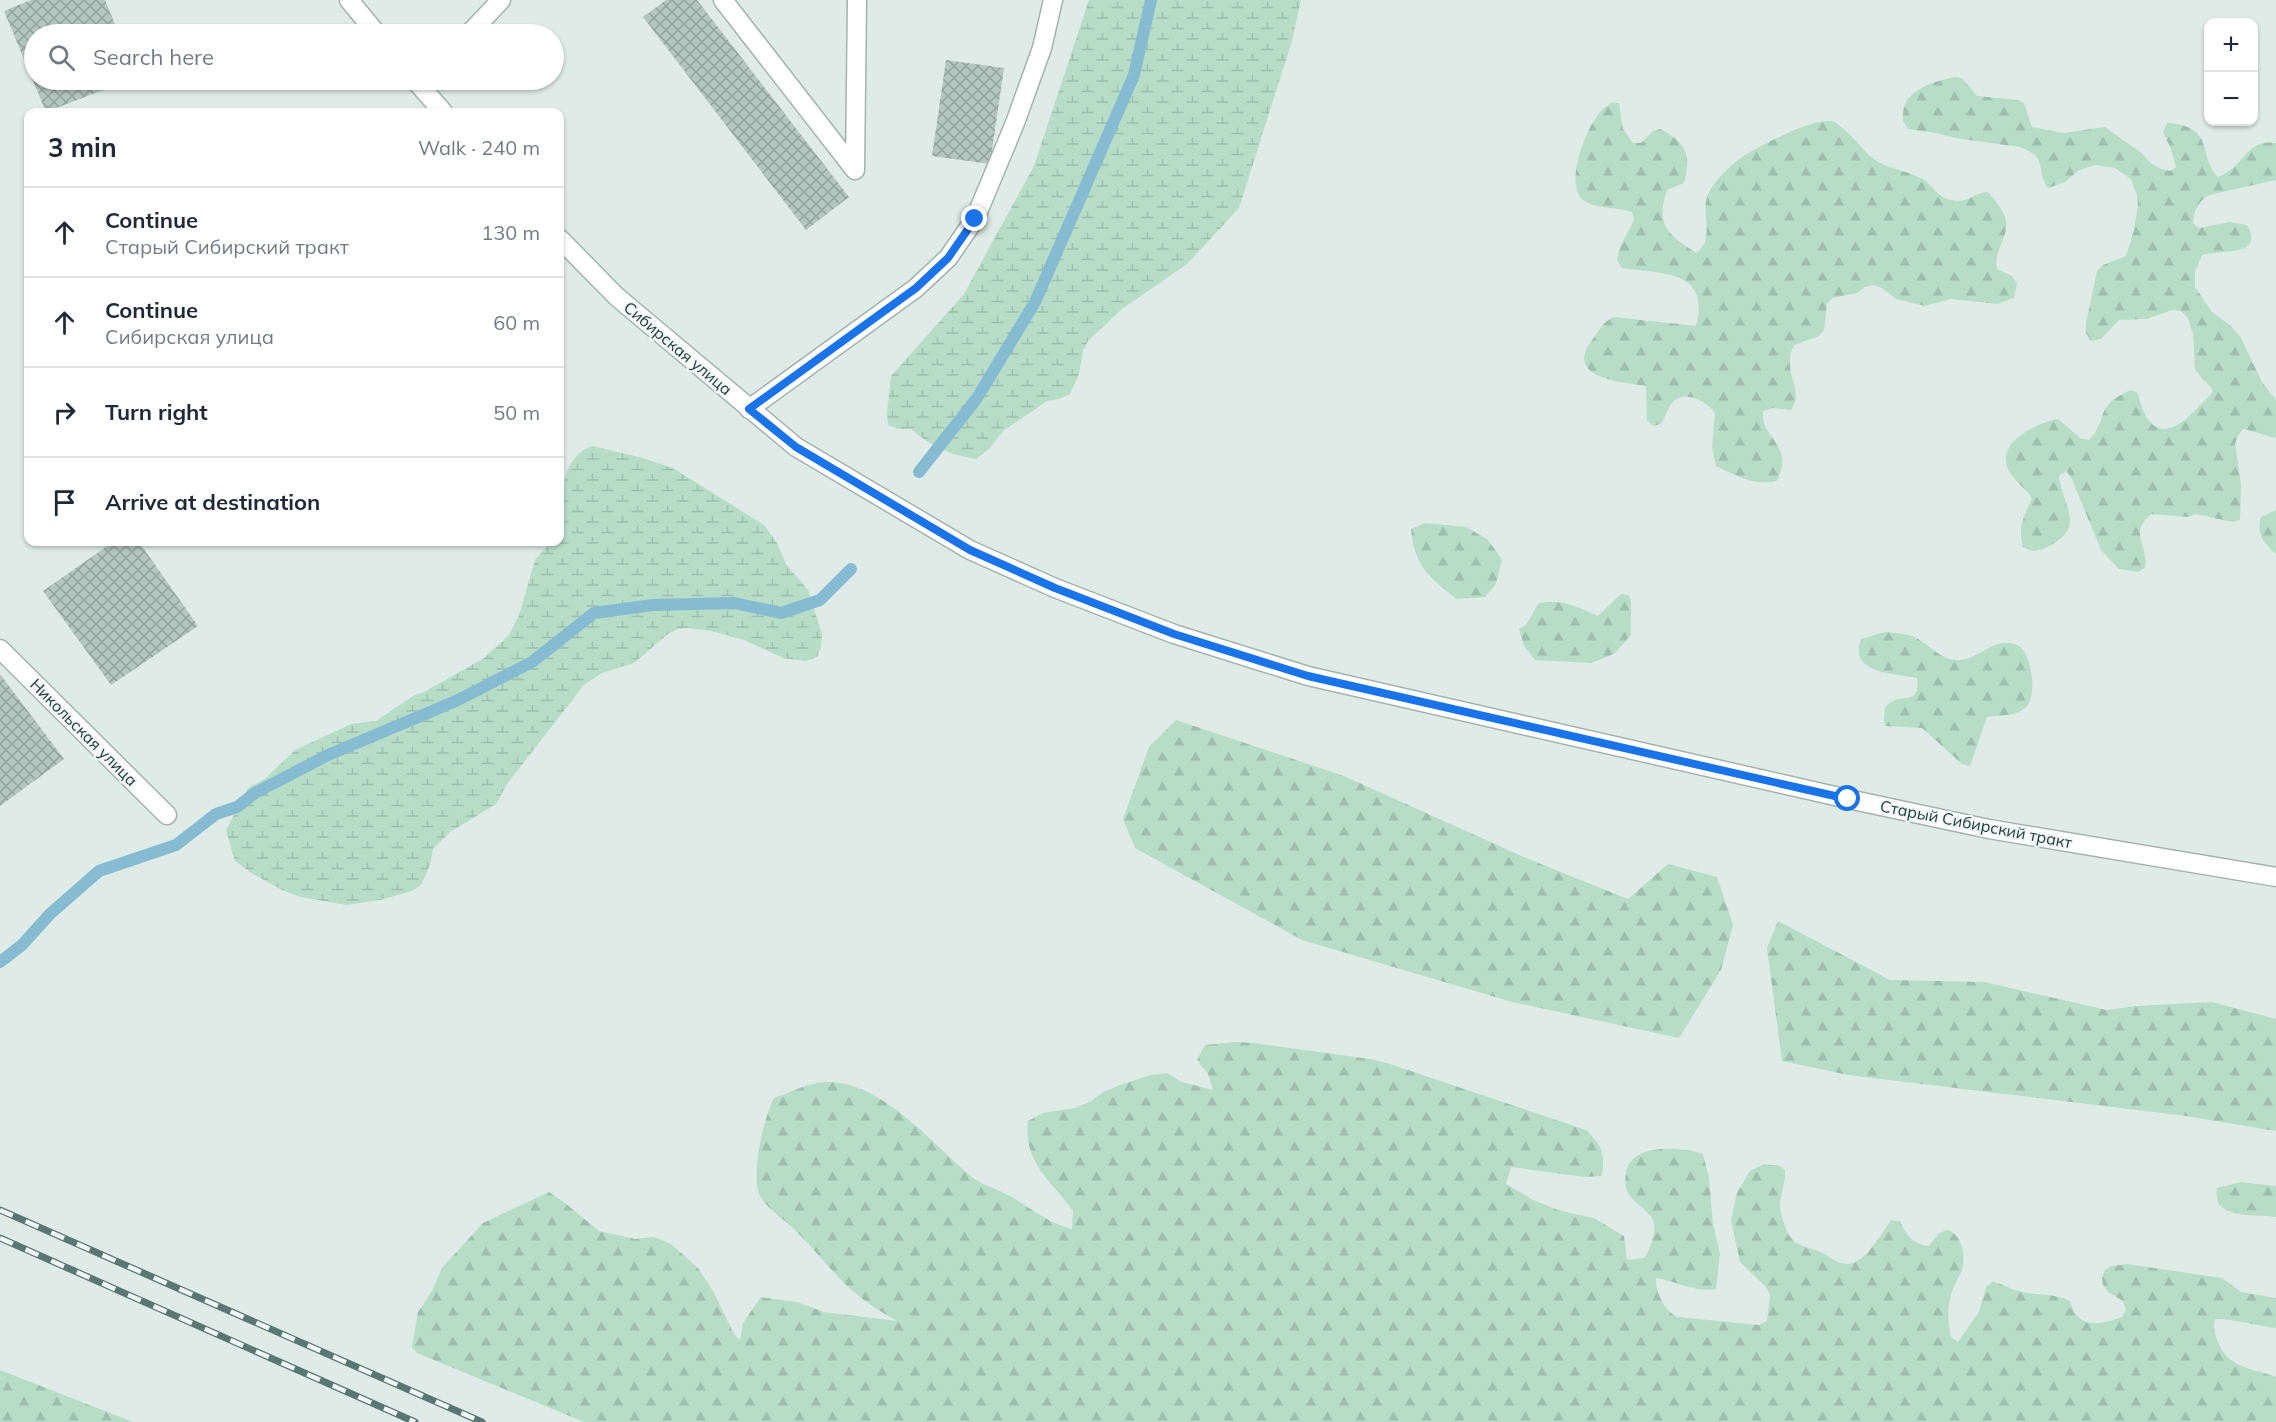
<!DOCTYPE html>
<html lang="en">
<head>
<meta charset="utf-8">
<style>
  :root { --surface:#fff; --page:#f6f6f7; --text:#1f2937; --muted:#747a83; --line:#e0e1e3 }
  body { margin:0; font-family:Mulish,sans-serif; background:var(--page); color:var(--text) }
  .controls { position:absolute; right:18px; top:18px; display:grid; overflow:hidden; border-radius:12px; box-shadow:0 2px 4px #0004 }
  .controls button { width:54px; height:54px; display:grid; place-items:center; padding:0; border:0; border-bottom:2px solid var(--line); background:var(--surface); color:var(--text); font:30px sans-serif }
  .stop { position:absolute; width:18px; height:18px; margin:-14px; border:4px solid #1a73e8; border-radius:50%; background:#fff }
  .stop.end { background:#1a73e8; border-color:#fff; box-shadow:0 2px 6px #0008 }
  .list { margin:0; padding:0; list-style:none }
  h2 { display:flex; justify-content:space-between; align-items:center; height:78px; margin:0; padding:0 24px; font-size:26px }
  h2 small { font-size:20px; font-weight:400; color:var(--muted) }
  .list li { display:grid; grid-template-columns:39px 1fr auto; gap:18px; align-items:center; box-sizing:border-box; height:90px; padding:0 24px; border-top:2px solid var(--line) }
  .list b { display:block; font-size:22px; white-space:nowrap }
  .list p { margin:0; font-size:20px; white-space:nowrap; color:var(--muted) }
  .list em { font-size:20px; font-style:normal; color:var(--muted) }
  .icon { flex:none; width:33px; height:33px; fill:none; stroke:currentColor; stroke-width:2; stroke-linecap:round; stroke-linejoin:round }
  .map { position:relative; flex:none; width:2276px; height:1422px; overflow:hidden }
  .search { position:absolute; background:var(--surface); box-shadow:0 2px 4px #0004; left:24px; top:24px; width:540px; height:66px; display:flex; align-items:center; gap:15px; box-sizing:border-box; padding:0 21px; border-radius:33px; color:var(--muted); font-size:22px }
  .panel { position:absolute; background:var(--surface); box-shadow:0 2px 4px #0004; left:24px; top:108px; width:540px; height:438px; border-radius:12px }
  .map>svg:first-child { display:block }
</style>
</head>
<body>
<div class="map">
<svg width="2276" height="1422" viewBox="0 0 2276 1422">
  <defs>
    <pattern id="forest-firs" width="22" height="20" patternUnits="userSpaceOnUse" patternTransform="scale(1.5)"><rect width="22" height="20" fill="#b7ddc7"/><path d="M5 1l3.5 6h-7zM16 11l3.5 6h-7z" fill="#9dbfac"/></pattern>
    <pattern id="wetland-marsh" width="20" height="14" patternUnits="userSpaceOnUse" patternTransform="scale(1.5)"><rect width="20" height="14" fill="#b7ddc7"/><path d="M1 5h8M5 5V1M11 12h8M15 12V8" fill="none" stroke="#9dbfac"/></pattern>
    <pattern id="building-cross-hatch" width="8" height="8" patternUnits="userSpaceOnUse" patternTransform="scale(1.5)"><rect width="8" height="8" fill="#b5c6c1"/><path d="M0 0l8 8M0 8l8-8" fill="none" stroke="#93a29e"/></pattern>
  </defs>
  <rect width="100%" height="100%" fill="#dfebe7"/>
  <g fill="url(#forest-firs)">
    <path d="M1954 77 1962 78 1977 96 2018 100 2024 103 2032 127 2064 133 2105 127 2143 154C2149 164 2159 169 2170 171L2176 167 2171 149 2163 132 2167 123C2216 126 2197 155 2218 177 2245 167 2246 138 2276 143V180L2209 195C2198 202 2194 210 2193 223L2199 228 2230 222 2247 225C2266 258 2218 249 2202 255L2195 271V287L2212 312 2231 326 2241 338 2262 382 2276 400V438C2265 436 2255 431 2243 429L2238 436 2235 444 2241 485 2240 520 2232 522 2196 514 2188 517 2151 514C2128 534 2149 544 2145 568L2138 572 2119 569 2101 550 2071 477 2066 471 2059 476C2062 505 2087 527 2049 546 2039 551 2033 553 2023 547 2018 525 2023 519 2032 499 2026 487 2013 481 2008 469 1996 442 2037 423 2058 419L2080 438 2089 440C2110 418 2093 406 2131 390L2138 393C2147 437 2170 439 2198 407 2204 401 2209 398 2213 390L2195 370 2193 334 2188 318 2181 311 2172 310 2147 319 2119 320 2101 339 2091 341 2086 333V323L2097 271 2103 265 2126 256 2134 230 2138 204 2137 195 2131 179 2115 168 2096 165 2079 170 2065 182 2048 188C2034 167 2050 159 2020 147L1955 138 1936 133 1908 129 1903 121C1903 115 1903 107 1906 102 1916 86 1938 81 1954 77Z"/>
    <path d="M1611 103H1619L1623 129 1633 143H1641L1653 131 1660 129C1686 142 1692 155 1684 183L1667 190C1655 226 1668 234 1696 253 1716 240 1700 213 1708 194 1715 180 1726 170 1738 160 1752 149 1817 115 1834 122 1836 123 1839 125 1841 127 1854 136 1859 146 1870 156 1884 169 1908 170 1924 180 1937 190 1939 200 1958 201 1969 201 1977 192 1988 192 1994 200 2002 208 2005 217 2011 236 1993 250 1997 269L2012 276 2017 283 2014 298 1997 304 1951 299 1925 306 1896 299 1882 288 1874 285 1865 287 1857 293 1832 298 1827 304 1824 330 1819 336 1794 345C1780 373 1806 389 1791 410L1773 408 1763 411C1761 430 1777 438 1782 456 1784 463 1780 472 1778 480 1758 488 1735 475 1716 466L1712 447 1715 413C1707 402 1685 389 1673 402 1668 407 1665 417 1662 423L1654 426 1647 421 1646 386C1622 382 1563 379 1592 340 1600 330 1602 322 1614 317L1696 326C1711 269 1662 274 1622 268L1617 260C1619 244 1628 234 1634 220L1632 212C1618 207 1599 209 1586 202 1562 189 1585 132 1597 116 1600 111 1606 107 1611 103Z"/>
    <path d="M2276 510V554C2263 543 2256 533 2261 517Z"/>
    <path d="M1425 523 1466 527 1487 539 1502 559 1496 584 1485 597 1457 599C1429 578 1414 565 1411 529Z"/>
    <path d="M1621 594 1629 595 1631 602V635L1614 654 1591 663 1535 660 1524 646 1519 629 1526 625 1538 604C1558 597 1580 608 1598 616Z"/>
    <path d="M1885 632C1894 633 1904 633 1912 636 1928 642 1942 663 1961 660 1981 658 1994 636 2017 645 2032 651 2038 696 2026 707 2014 718 2002 714 1987 717L1970 766 1962 764 1922 728 1885 726 1884 718 1885 707C1888 705 1890 702 1893 701 1906 695 1920 704 1917 678 1894 673 1848 674 1861 639Z"/>
    <path d="M1176 720 1344 776 1526 858 1628 899 1668 864 1717 877 1733 925 1721 970 1679 1038 1512 1002 1302 940 1135 848 1123 819 1149 747Z"/>
    <path d="M1778 921 1890 980 1984 982 2107 1010 2136 1006 2212 1002 2276 1019V1131L2186 1116 1848 1075 1782 1061 1767 948Z"/>
    <path d="M1236 1042 1254 1043 1370 1059 1387 1063 1586 1130C1603 1146 1605 1154 1602 1176L1584 1177 1511 1167 1506 1184 1533 1200 1561 1211 1594 1218 1624 1236 1627 1260 1644 1258C1650 1251 1656 1232 1654 1223 1651 1210 1633 1204 1627 1191 1625 1185 1625 1179 1626 1173 1630 1142 1683 1147 1703 1154L1709 1178 1713 1224 1720 1254 1716 1289C1695 1293 1676 1281 1656 1278 1655 1292 1665 1312 1678 1317L1759 1325 1767 1321 1770 1295 1766 1287 1740 1262 1731 1220 1737 1193 1750 1171 1764 1164 1780 1166 1785 1170C1786 1183 1780 1194 1780 1206 1780 1214 1784 1222 1786 1229 1792 1245 1803 1246 1818 1251 1828 1254 1835 1264 1847 1264 1864 1265 1882 1233 1891 1220L1900 1221C1905 1234 1914 1245 1929 1246L1939 1233 1948 1230C1962 1235 1966 1255 1962 1270 1959 1278 1953 1286 1951 1295 1947 1309 1948 1323 1951 1337L1958 1342 1979 1312 1986 1287 1992 1282C2002 1283 2009 1289 2019 1291 2036 1296 2055 1293 2070 1301 2078 1330 2099 1325 2122 1317L2126 1310 2123 1301 2108 1292 2103 1285 2102 1278 2105 1270 2111 1266 2127 1264 2222 1278 2241 1292 2276 1298V1328C2259 1326 2230 1318 2215 1319 2213 1328 2215 1334 2218 1342 2227 1368 2253 1368 2276 1377V1422H584L417 1353 412 1347 418 1312 432 1291 442 1268 483 1223 549 1192 565 1203 599 1231 635 1239 654 1237 671 1244 698 1268 713 1291 734 1334 740 1340 743 1323 761 1297 797 1302 824 1312 897 1321C881 1312 860 1299 845 1284 828 1267 813 1248 796 1231 785 1220 767 1209 760 1196 750 1178 764 1116 774 1098 791 1092 811 1081 830 1082 885 1084 932 1144 972 1177 981 1185 993 1187 1004 1193 1028 1205 1045 1222 1072 1229L1073 1211C1051 1180 1023 1163 1028 1121L1043 1113 1076 1108 1090 1102 1103 1092 1120 1085 1151 1075 1167 1073 1182 1082 1213 1090 1208 1074 1197 1060 1205 1045Z"/>
    <path d="M2241 1182 2276 1186V1217C2254 1214 2211 1220 2217 1188Z"/>
    <path d="M0 1370 133 1422H0Z"/>
  </g>
  <g fill="url(#wetland-marsh)">
    <path d="M1089 0H1301L1292 41 1239 208 1187 264 1122 309 1088 341 1083 351 1079 374 1070 394 1059 399 1047 401 1003 431 990 448 976 459C950 455 930 446 911 429H899L888 425 887 413 891 376 964 294 1034 166Z"/>
    <path d="M592 446 639 457 673 468 764 525 777 543 786 564 808 590 822 634 821 647 817 657 806 661 783 658 744 640 711 631 688 628 678 629 668 634 634 663 602 673 584 685 507 784 496 804 450 832 433 849 430 865 421 885 412 891 380 900 346 905 301 897 282 890 253 874 235 861 226 830 248 788 266 778 295 750 351 724 376 721 413 696 424 692 484 658 509 635 519 615 535 560 550 542H560C560 527 562 481 568 469 573 458 581 450 592 446Z"/>
  </g>
  <g fill="none" stroke-linecap="round" stroke-linejoin="round">
    <g stroke="#86bbd2" stroke-width="12">
      <path d="M919 472 977 398 1035 302 1134 75 1151 0"/>
      <path d="M0 962 22 945 50 914 99 871 176 845 216 814 237 807 255 793 328 755 456 701 532 662 594 613 652 605 734 603 781 613 820 600 851 569"/>
    </g>
  </g>
  <g fill="url(#building-cross-hatch)">
    <path d="M31 0H105L119 34H34V80H129L46 112 4 11Z"/>
    <path d="M666 0H697L849 197 806 230 643 17Z"/>
    <path d="M946 60 1004 68 990 164 932 156Z"/>
    <path d="M113 542H139L198 626 111 685 43 591Z"/>
    <path d="M0 674 64 759 0 806Z"/>
  </g>
  <g fill="none" stroke-linecap="round" stroke-linejoin="round">
    <defs>
      <g id="minor">
        <path d="M349 0 377 34"/>
        <path d="M723 0 855 170 857 0"/>
        <path d="M469 34 501 0"/>
        <path d="M415 80 443 112"/>
        <path d="M560 239 617 297 796 447 970 550 1055 588 1174 634 1308 676 1848 799 1989 829 2276 877"/>
        <path d="M749 409 916 288 948 258 975 219 1015 123 1042 48 1053 0"/>
        <path d="M0 649 167 815"/>
      </g>
    </defs>
    <use href="#minor" stroke="#a2b3af" stroke-width="21"/>
    <use href="#minor" stroke="#fff" stroke-width="18"/>
    <defs>
      <g id="rail">
        <path d="M0 1210 482 1422"/>
        <path d="M0 1238 415 1422"/>
      </g>
    </defs>
    <use href="#rail" stroke="#5a7773" stroke-width="7"/>
    <use href="#rail" stroke="#f0f7f5" stroke-width="4.5" stroke-dasharray="14" stroke-linecap="butt"/>
  </g>
  <g fill="none" stroke-linecap="round" stroke-linejoin="round">
    <path stroke="#1a73e8" stroke-width="8" d="M975 219 948 258 916 288 749 409 796 447 970 550 1055 588 1174 634 1308 676 1848 799"/>
  </g>
  <g text-anchor="middle" dominant-baseline="central" stroke-width="4.5" stroke-linejoin="round" paint-order="stroke">
    <g font-size="16" fill="#203b38" stroke="#f0f7f5">
      <text transform="translate(678 348) rotate(40)">Сибирская улица</text>
      <text transform="translate(84 732) rotate(45)">Никольская улица</text>
      <text transform="translate(1976 824) rotate(11)">Старый Сибирский тракт</text>
    </g>
  </g>
</svg>
<div class="controls">
<button>+</button>
<button>−</button>
</div>
<div class="stop" style="left:1848px;top:799px"></div>
<div class="stop end" style="left:975px;top:219px"></div>
<div class="search"><svg class="icon" aria-label="search" viewBox="0 0 24 24"><circle cx="10" cy="10" r="6"/><path d="M15 15l6 6"/></svg>Search here</div>
<section class="panel">
<h2>3 min<small>Walk · 240 m</small></h2>
<ul class="list">
<li><svg class="icon" aria-label="ahead" viewBox="0 0 24 24"><path d="M12 20V5M6 11l6-6 6 6"/></svg><div><b>Continue</b><p>Старый Сибирский тракт</p></div><em>130 m</em></li>
<li><svg class="icon" aria-label="ahead" viewBox="0 0 24 24"><path d="M12 20V5M6 11l6-6 6 6"/></svg><div><b>Continue</b><p>Сибирская улица</p></div><em>60 m</em></li>
<li><svg class="icon" aria-label="right" viewBox="0 0 24 24"><path d="M7 20v-9h11M14 6l5 5-5 5"/></svg><div><b>Turn right</b></div><em>50 m</em></li>
<li><svg class="icon" aria-label="arrive" viewBox="0 0 24 24"><path d="M6 21V4h12l-3 4 3 4H6"/></svg><div><b>Arrive at destination</b></div></li>
</ul>
</section>
</div>
</body>
</html>
